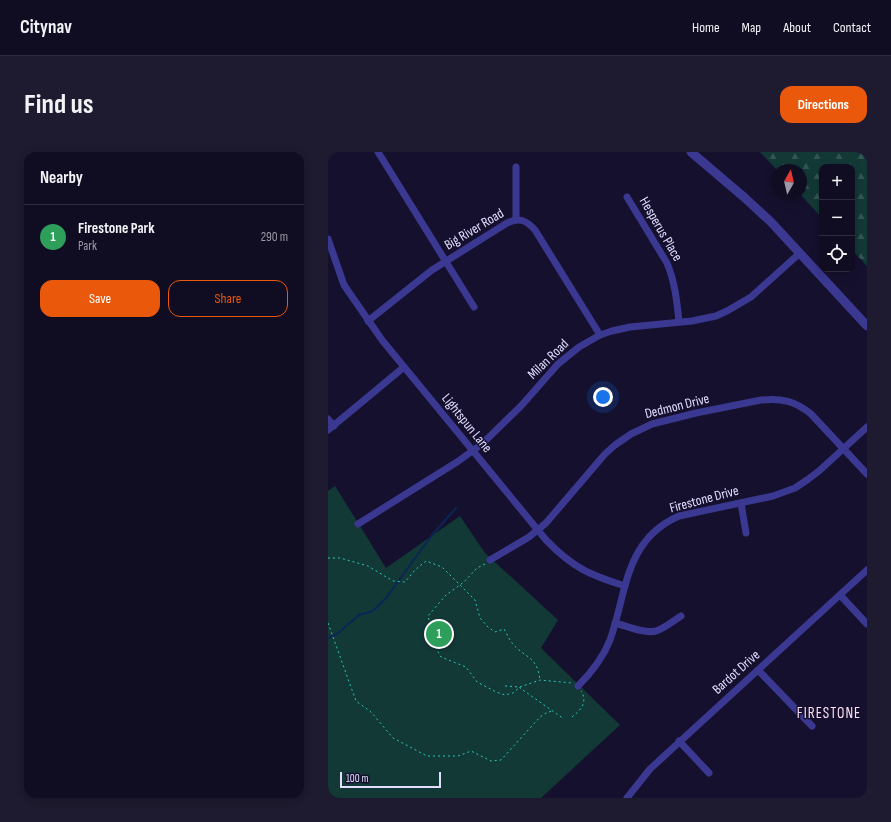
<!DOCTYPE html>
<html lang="en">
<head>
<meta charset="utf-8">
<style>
  :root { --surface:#100c22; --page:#1e1a2f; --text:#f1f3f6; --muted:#9c9ba5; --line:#302c40; --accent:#ea580c }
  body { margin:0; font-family:"Sofia Sans Condensed",sans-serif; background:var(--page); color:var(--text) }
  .controls { position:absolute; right:12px; top:12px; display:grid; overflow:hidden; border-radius:8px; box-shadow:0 2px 10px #0003 }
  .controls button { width:36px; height:36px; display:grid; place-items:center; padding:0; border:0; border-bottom:1px solid var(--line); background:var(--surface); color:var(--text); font:20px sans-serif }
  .compass { position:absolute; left:443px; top:12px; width:36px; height:36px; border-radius:50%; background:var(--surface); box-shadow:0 2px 10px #0003; rotate:8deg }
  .scale { position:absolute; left:12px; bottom:10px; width:101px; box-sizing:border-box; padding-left:4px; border:2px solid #e1ddff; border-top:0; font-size:11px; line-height:14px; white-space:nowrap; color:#e1ddff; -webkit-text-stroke:3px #15102e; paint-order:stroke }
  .you { position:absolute; left:275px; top:245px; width:14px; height:14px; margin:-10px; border:3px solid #fff; border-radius:50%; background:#1a73e8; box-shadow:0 0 0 6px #1a73e833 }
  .badge { display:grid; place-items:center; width:26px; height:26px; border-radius:50%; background:var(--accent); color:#fff; font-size:13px; font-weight:700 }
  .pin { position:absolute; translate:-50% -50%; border:2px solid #fff; box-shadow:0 1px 4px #0006 }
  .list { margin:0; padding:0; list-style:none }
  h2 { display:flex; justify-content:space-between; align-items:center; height:52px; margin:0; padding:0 16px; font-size:17px }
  h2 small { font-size:13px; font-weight:400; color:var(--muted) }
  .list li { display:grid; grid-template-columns:26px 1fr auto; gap:12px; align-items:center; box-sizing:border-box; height:64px; padding:0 16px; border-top:1px solid var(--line) }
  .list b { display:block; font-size:15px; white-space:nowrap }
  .list p { margin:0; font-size:13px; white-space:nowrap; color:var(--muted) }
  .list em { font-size:13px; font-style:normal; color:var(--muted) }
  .actions { display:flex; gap:8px; padding:12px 16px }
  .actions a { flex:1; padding:9px 0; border:1px solid var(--accent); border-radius:12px; text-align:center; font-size:14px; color:var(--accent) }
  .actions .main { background:var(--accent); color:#fff }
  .icon { flex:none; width:22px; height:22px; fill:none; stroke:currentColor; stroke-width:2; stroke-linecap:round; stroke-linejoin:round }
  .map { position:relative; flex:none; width:539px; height:646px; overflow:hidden; border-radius:12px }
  header { display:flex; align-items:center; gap:24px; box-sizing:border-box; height:56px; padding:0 20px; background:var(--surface); border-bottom:1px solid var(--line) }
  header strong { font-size:19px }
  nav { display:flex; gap:22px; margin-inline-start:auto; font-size:14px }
  .intro { display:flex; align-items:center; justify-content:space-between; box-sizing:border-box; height:96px; padding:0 24px }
  h1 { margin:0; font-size:28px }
  .button { padding:10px 18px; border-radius:12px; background:var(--accent); color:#fff; font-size:14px; font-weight:700 }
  main { display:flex; gap:24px; padding:0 24px }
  aside { flex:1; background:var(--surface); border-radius:12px; box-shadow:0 2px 10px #0003 }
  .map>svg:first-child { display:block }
</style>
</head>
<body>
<header>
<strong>Citynav</strong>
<nav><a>Home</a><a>Map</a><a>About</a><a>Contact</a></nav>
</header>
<div class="intro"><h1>Find us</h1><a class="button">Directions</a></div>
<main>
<aside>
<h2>Nearby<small></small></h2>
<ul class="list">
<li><span class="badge" style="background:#2e9e5b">1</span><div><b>Firestone Park</b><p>Park</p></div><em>290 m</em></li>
</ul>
<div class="actions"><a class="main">Save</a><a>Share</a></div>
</aside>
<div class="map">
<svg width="539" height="646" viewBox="0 0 539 646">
  <defs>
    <pattern id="forest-firs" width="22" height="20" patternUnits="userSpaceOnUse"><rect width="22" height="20" fill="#133937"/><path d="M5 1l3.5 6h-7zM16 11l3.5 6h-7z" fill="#355555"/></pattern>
  </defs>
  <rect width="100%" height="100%" fill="#15102e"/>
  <path fill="url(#forest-firs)" d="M432 0H539V114L524 98V15H494V66L472 42H473V18H449Z"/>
  <path fill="#133937" d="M7 334 58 416 132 364 157 401 230 468 213 496 292 573 213 646H0V339Z"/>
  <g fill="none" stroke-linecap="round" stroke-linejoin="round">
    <path stroke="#0a2654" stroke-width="2" d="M0 486 9 482 31 463 45 459 58 446 104 383 128 356"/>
    <g stroke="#29c8bb" stroke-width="1" stroke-dasharray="2 3" stroke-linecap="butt">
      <path d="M0 406H12L40 414 65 429 77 430 87 418 98 409 114 415 147 448 152 466 160 475 167 480 176 477C179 482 181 487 184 491 196 506 209 503 212 528"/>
      <path d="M157 412 149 416 136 430 118 443 100 464 107 494 113 505 138 515 149 530 168 540 177 543 185 541 192 535V536L236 567"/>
      <path d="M0 471 28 549 43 560 65 586 99 604H130L143 599 163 609 173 608 212 565 218 561 224 559"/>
      <path d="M177 534 192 535 212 528 244 531"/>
      <path d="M244 565C253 558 260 550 253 539"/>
    </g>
    <g stroke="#3a3890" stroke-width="7">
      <path d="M50 0 146 155"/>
      <path d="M188 15V67"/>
      <path d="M299 45 339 111C347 130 349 150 351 170"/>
      <path d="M0 87 16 133 54 188 218 388C245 416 262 423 297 434"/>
      <path d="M40 169 104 118 179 71C191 65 198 68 207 78L272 183"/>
      <path d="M0 267 6 274"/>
      <path d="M0 278 76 215"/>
      <path d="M413 351 418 381"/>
      <path d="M30 372 129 310 154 292 193 254 230 212 251 195 272 183 284 179 302 175 364 169 388 164 399 159 423 145 472 101"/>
      <path d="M162 408 201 385 218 371 277 302 287 293 303 282 324 272 368 261 433 248C454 246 467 249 483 262L539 322"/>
      <path d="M512 443 539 472"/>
      <path d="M287 471C299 474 316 482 328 479 337 476 345 469 353 464"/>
      <path d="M430 518 484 574"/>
      <path d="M250 534C263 521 275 506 282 488 299 441 296 388 351 364L445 344 467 336 479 328 491 319 539 275"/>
      <path d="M351 589 381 621"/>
      <path d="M299 646 322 617 539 418"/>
    </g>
    <path stroke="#3a3890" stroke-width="9" d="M363 0 417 46 443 70 539 174"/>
  </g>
  <g text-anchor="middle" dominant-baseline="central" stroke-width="3" stroke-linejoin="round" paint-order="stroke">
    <g font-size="14" fill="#e1ddff" stroke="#15102e">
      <text transform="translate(146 77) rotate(-31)">Big River Road</text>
      <text transform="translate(333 77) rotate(60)">Hesperus Place</text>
      <text transform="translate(220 207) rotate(-44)">Milan Road</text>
      <text transform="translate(349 254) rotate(-14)">Dedmon Drive</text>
      <text transform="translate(139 271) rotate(51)">Lightspun Lane</text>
      <text transform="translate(376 347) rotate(-15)">Firestone Drive</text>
      <text transform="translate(408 520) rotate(-42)">Bardot Drive</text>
    </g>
    <g font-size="15" letter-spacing="1" fill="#ffdff4" stroke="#15102e">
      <text x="501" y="561">FIRESTONE</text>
    </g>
  </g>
</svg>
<div class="controls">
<button>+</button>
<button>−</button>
<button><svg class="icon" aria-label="locate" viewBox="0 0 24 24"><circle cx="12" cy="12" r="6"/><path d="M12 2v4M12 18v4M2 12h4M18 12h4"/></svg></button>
</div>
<svg class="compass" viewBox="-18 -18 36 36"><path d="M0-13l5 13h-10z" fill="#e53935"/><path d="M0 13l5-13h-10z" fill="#9c9ba5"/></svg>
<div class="scale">100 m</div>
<div class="you"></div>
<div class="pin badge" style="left:111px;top:482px;background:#2e9e5b">1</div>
</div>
</main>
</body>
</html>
